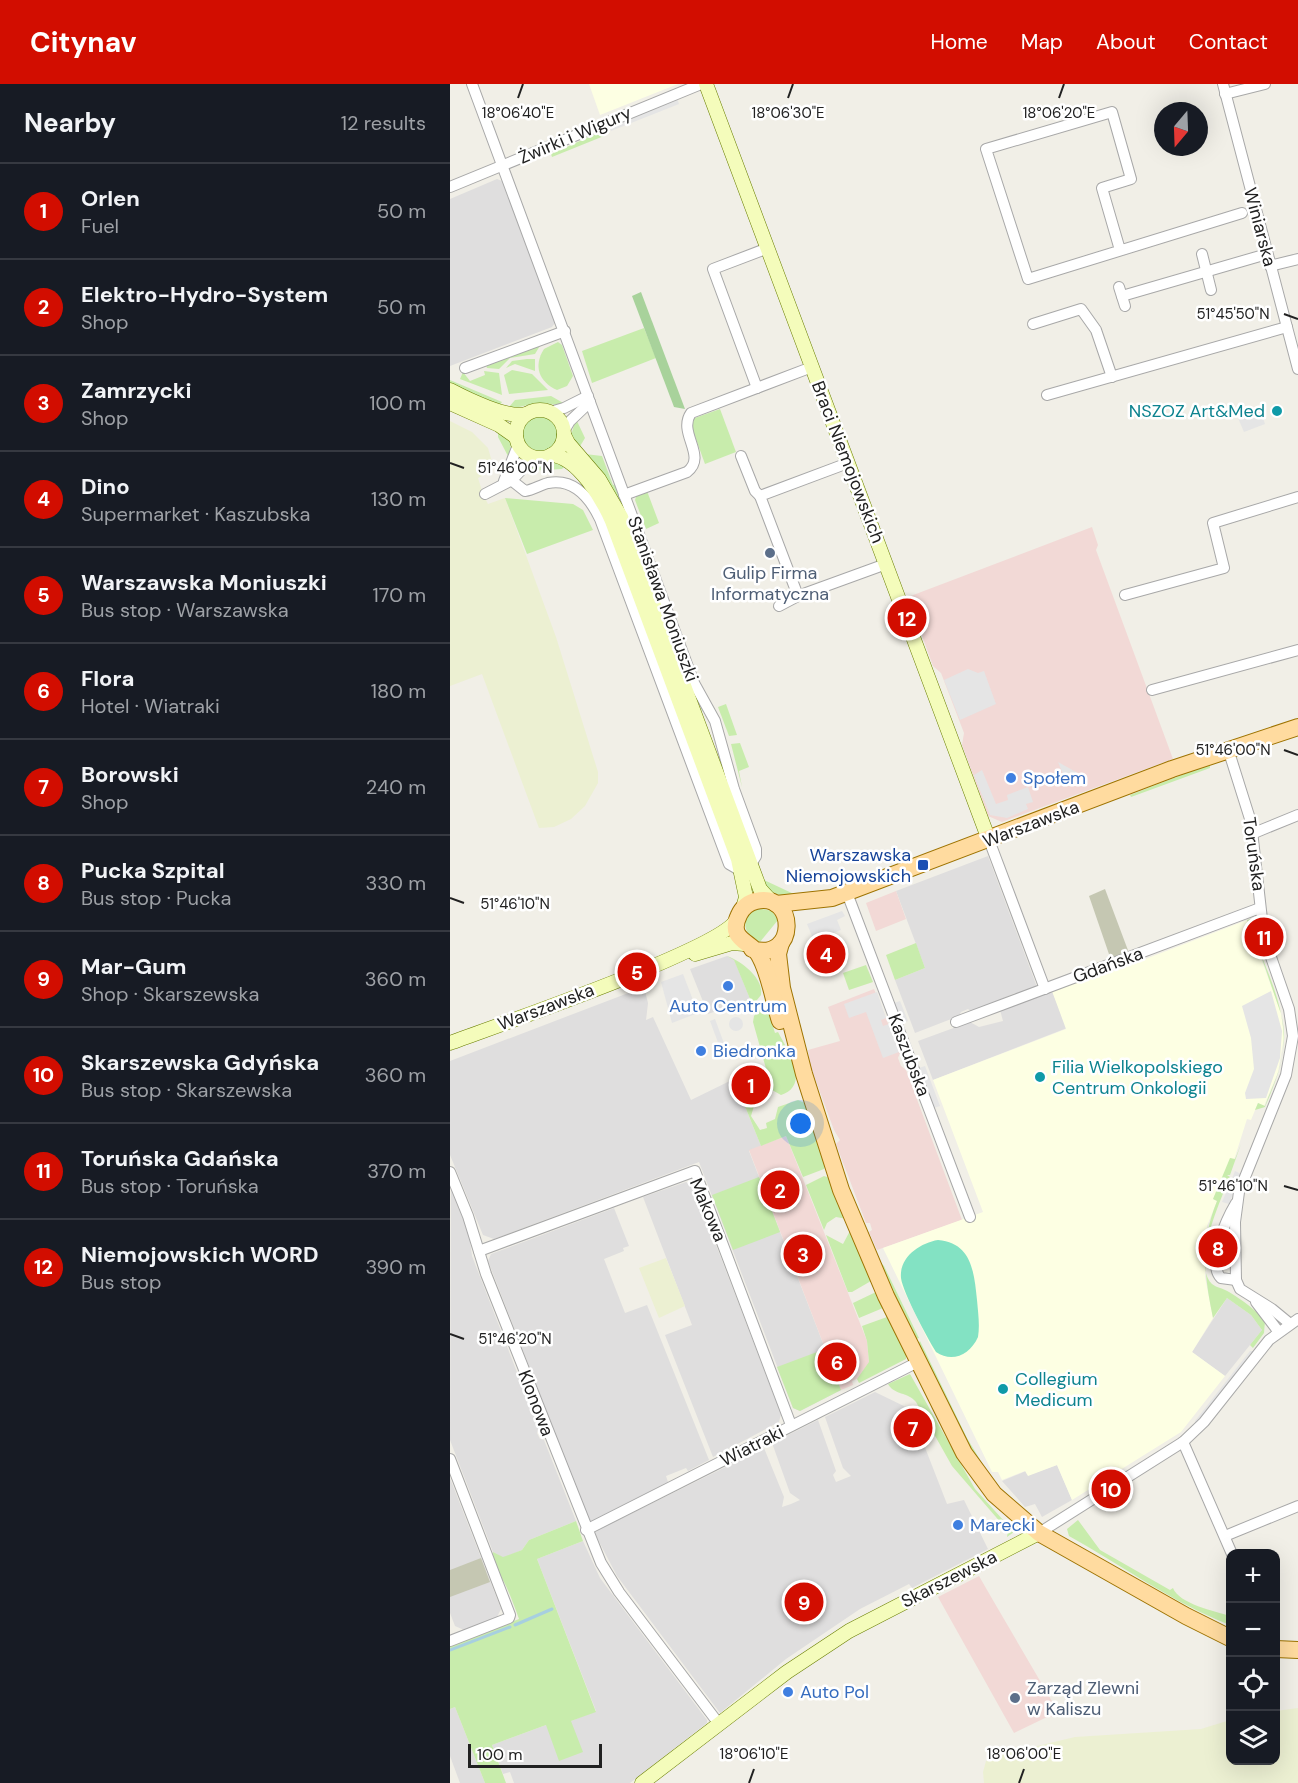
<!DOCTYPE html>
<html lang="en">
<head>
<meta charset="utf-8">
<style>
  :root { --surface:#171b24; --page:#20242c; --text:#f1f3f6; --muted:#9ea1a6; --line:#363941; --accent:#d20d00 }
  body { margin:0; font-family:"DM Sans",sans-serif; background:var(--page); color:var(--text) }
  .controls { position:absolute; right:18px; bottom:18px; display:grid; overflow:hidden; border-radius:12px; box-shadow:0 6px 24px #0002 }
  .controls button { width:54px; height:54px; display:grid; place-items:center; padding:0; border:0; border-bottom:2px solid var(--line); background:var(--surface); color:var(--text); font:30px sans-serif }
  .compass { position:absolute; left:704px; top:18px; width:54px; height:54px; border-radius:50%; background:var(--surface); box-shadow:0 6px 24px #0002; rotate:199deg }
  .scale { position:absolute; left:18px; bottom:15px; width:134px; box-sizing:border-box; padding-left:6px; border:3px solid #212121; border-top:0; font-size:16px; line-height:21px; white-space:nowrap; color:#212121; -webkit-text-stroke:4px #fff; paint-order:stroke }
  .you { position:absolute; left:351px; top:1040px; width:21px; height:21px; margin:-15px; border:4px solid #fff; border-radius:50%; background:#1a73e8; box-shadow:0 0 0 9px #1a73e833 }
  .badge { display:grid; place-items:center; width:39px; height:39px; border-radius:50%; background:var(--accent); color:#fff; font-size:20px; font-weight:700 }
  .pin { position:absolute; translate:-50% -50%; border:3px solid #fff; box-shadow:0 2px 6px #0006 }
  .list { margin:0; padding:0; list-style:none }
  h2 { display:flex; justify-content:space-between; align-items:center; height:78px; margin:0; padding:0 24px; font-size:26px }
  h2 small { font-size:20px; font-weight:400; color:var(--muted) }
  .list li { display:grid; grid-template-columns:39px 1fr auto; gap:18px; align-items:center; box-sizing:border-box; height:96px; padding:0 24px; border-top:2px solid var(--line) }
  .list b { display:block; font-size:22px; white-space:nowrap }
  .list p { margin:0; font-size:20px; white-space:nowrap; color:var(--muted) }
  .list em { font-size:20px; font-style:normal; color:var(--muted) }
  .icon { flex:none; width:33px; height:33px; fill:none; stroke:currentColor; stroke-width:2; stroke-linecap:round; stroke-linejoin:round }
  .map { position:relative; flex:none; width:848px; height:1699px; overflow:hidden }
  header { display:flex; align-items:center; gap:36px; box-sizing:border-box; height:84px; padding:0 30px; background:var(--accent); color:#fff }
  header strong { font-size:28px }
  nav { display:flex; gap:33px; margin-inline-start:auto; font-size:21px }
  main { display:flex }
  aside { flex:1; background:var(--surface) }
  .map>svg:first-child { display:block }
</style>
</head>
<body>
<header>
<strong>Citynav</strong>
<nav><a>Home</a><a>Map</a><a>About</a><a>Contact</a></nav>
</header>
<main>
<aside>
<h2>Nearby<small>12 results</small></h2>
<ul class="list">
<li><span class="badge">1</span><div><b>Orlen</b><p>Fuel</p></div><em>50 m</em></li>
<li><span class="badge">2</span><div><b>Elektro-Hydro-System</b><p>Shop</p></div><em>50 m</em></li>
<li><span class="badge">3</span><div><b>Zamrzycki</b><p>Shop</p></div><em>100 m</em></li>
<li><span class="badge">4</span><div><b>Dino</b><p>Supermarket · Kaszubska</p></div><em>130 m</em></li>
<li><span class="badge">5</span><div><b>Warszawska Moniuszki</b><p>Bus stop · Warszawska</p></div><em>170 m</em></li>
<li><span class="badge">6</span><div><b>Flora</b><p>Hotel · Wiatraki</p></div><em>180 m</em></li>
<li><span class="badge">7</span><div><b>Borowski</b><p>Shop</p></div><em>240 m</em></li>
<li><span class="badge">8</span><div><b>Pucka Szpital</b><p>Bus stop · Pucka</p></div><em>330 m</em></li>
<li><span class="badge">9</span><div><b>Mar-Gum</b><p>Shop · Skarszewska</p></div><em>360 m</em></li>
<li><span class="badge">10</span><div><b>Skarszewska Gdyńska</b><p>Bus stop · Skarszewska</p></div><em>360 m</em></li>
<li><span class="badge">11</span><div><b>Toruńska Gdańska</b><p>Bus stop · Toruńska</p></div><em>370 m</em></li>
<li><span class="badge">12</span><div><b>Niemojowskich WORD</b><p>Bus stop</p></div><em>390 m</em></li>
</ul>
</aside>
<div class="map">
<svg width="848" height="1699" viewBox="0 0 848 1699">
  <rect width="100%" height="100%" fill="#f1efe7"/>
  <g fill="#dfdede">
    <path d="M47 95 52 97 105 239 102 243 0 282V115Z"/>
    <path d="M538 772 587 903 566 911 565 909 522 928 518 925 511 928 509 932 465 949 445 896 475 884 446 807Z"/>
    <path d="M277 872 284 875 300 915 258 930 240 885Z"/>
    <path d="M194 903 198 919 196 936 203 933 241 1016 284 995 311 1062 299 1067 391 1306 350 1327 343 1324 249 1078 44 1155 33 1151 0 1071V977Z"/>
    <path d="M602 907 617 944 483 996 468 957 520 938 529 943 553 937 550 926Z"/>
    <path d="M236 1098 243 1101 331 1330 329 1338 263 1373 215 1251 242 1241 193 1113Z"/>
    <path d="M1 1105 19 1150 22 1172 89 1345 87 1349 90 1355 94 1356 126 1437 79 1456 72 1466 53 1474 43 1468 0 1356Z"/>
    <path d="M164 1124 179 1162 173 1164 174 1167 154 1175 175 1229 197 1221 259 1376 238 1387 236 1384 216 1392 218 1398 140 1439 38 1177 41 1170Z"/>
    <path d="M777 1214 801 1231 812 1246 775 1292 742 1268Z"/>
    <path d="M425 1308 460 1325 497 1420 514 1416 538 1465 462 1504 459 1500 410 1525 336 1575 270 1629 167 1492 144 1448 314 1364 334 1413 332 1423 341 1420 350 1416 340 1409 322 1359 368 1336 386 1387 383 1391 386 1398 401 1392 393 1384 375 1333Z"/>
    <path d="M607 1381 622 1416 592 1433 585 1420 575 1423 552 1397 576 1387 579 1391Z"/>
    <path d="M0 1394 51 1525 47 1533 14 1546 5 1542 0 1529Z"/>
    <path d="M133 1457 150 1494 257 1636V1639L180 1699H64L60 1688 53 1690 42 1661 96 1641 121 1637 146 1627 87 1475Z"/>
    <path d="M5 1623 35 1699H10L0 1672V1625Z"/>
  </g>
  <g fill="#f2d9d6">
    <path d="M642 443 648 461 646 466 723 675 552 738 538 732 512 661 514 649 491 589 483 582 458 513Z"/>
    <path d="M446 807 456 835 426 847 416 819Z"/>
    <path d="M424 905 450 969 448 974 451 982 456 986 512 1136 427 1166 419 1148 422 1146 420 1139H416L386 1060 390 1056 384 1046 360 981 358 966 390 957 378 923Z"/>
    <path d="M336 1052 417 1257 419 1279 411 1293 402 1297 403 1301 391 1306 299 1066Z"/>
    <path d="M529 1492 544 1518 610 1631 595 1634 564 1649 488 1513Z"/>
  </g>
  <g fill="#fdffe3">
    <path d="M139 0H228L150 31Z"/>
    <path d="M797 836 831 929 834 953 828 988 814 1022 808 1019 801 1036 797 1035 784 1076 781 1074 763 1115 767 1117 757 1142 755 1193 763 1234 742 1268 775 1292 731 1348 622 1416 607 1381 578 1392 575 1387 552 1396 548 1388H542L433 1164 533 1128 483 996 616 945 602 907 657 885 659 889Z"/>
  </g>
  <g fill="#c5c7b2">
    <path d="M655 805 679 869 661 876 639 812Z"/>
    <path d="M31 1474 40 1498 0 1513V1486Z"/>
  </g>
  <g fill="#ecf0d2">
    <path d="M0 337 22 348 38 364 43 381 40 388 28 394 33 410 38 420 55 414 106 553 148 688V699L135 722 121 735 104 743 89 744 32 590 0 602Z"/>
    <path d="M216 1174 235 1222 209 1234 189 1184Z"/>
    <path d="M848 1624V1699H534L533 1688 536 1677 557 1669 625 1653 751 1645 780 1636V1676H826V1627Z"/>
  </g>
  <g fill="#c8ecac">
    <path d="M152 47 154 52 102 73 101 70Z"/>
    <path d="M194 244 206 274 142 299 132 267Z"/>
    <path d="M108 258 112 261 123 292 117 302 107 306C89 298 83 282 94 265Z"/>
    <path d="M91 260 85 270 60 274 49 285 37 284 36 281Z"/>
    <path d="M77 275H85V287L65 280 56 284 62 277Z"/>
    <path d="M62 286 82 290 98 306 59 310 54 291Z"/>
    <path d="M34 287 49 289 52 311 10 295 13 288 20 297 35 291Z"/>
    <path d="M0 296 52 318 50 321 0 300Z"/>
    <path d="M101 312 115 320C105 322 99 319 89 319 78 319 71 325 59 323L65 316Z"/>
    <path d="M270 325 286 368 255 380 239 336Z"/>
    <circle cx="90" cy="350" r="17"/>
    <path d="M126 335 135 354 129 364 121 351Z"/>
    <path d="M48 347 61 359 59 374 48 353Z"/>
    <path d="M135 370 152 372 163 401 166 400 255 625 252 627 173 423 156 394Z"/>
    <path d="M106 379 115 382 112 385 77 387 84 381Z"/>
    <path d="M197 407 209 439 196 445 185 416 187 410Z"/>
    <path d="M55 414 123 420 133 426 143 446 77 470Z"/>
    <path d="M276 620 287 651 279 652 268 623Z"/>
    <path d="M290 659 299 683 289 687 292 703 281 660Z"/>
    <path d="M760 680V684L681 713 680 711Z"/>
    <path d="M313 796H314L346 811C329 812 321 812 313 796Z"/>
    <path d="M307 824 322 827 328 836 310 858C293 851 289 834 307 824Z"/>
    <path d="M802 835 808 863 831 930C840 964 828 992 815 1023L805 1026 808 1019 815 1022C820 1007 828 993 831 978 843 931 813 880 797 836Z"/>
    <path d="M466 859 475 884 445 896 436 871Z"/>
    <path d="M277 872C291 877 314 894 311 911L298 927 285 921 300 915 284 876Z"/>
    <path d="M416 881 423 898 399 906 393 889Z"/>
    <path d="M315 917 325 949 328 948C338 967 361 1001 331 1011L322 1006 303 938 304 932Z"/>
    <path d="M289 993 297 1016 302 1014 304 1022 301 1032 310 1046 317 1044 316 1039 325 1035 328 1023 348 1016 357 1020 375 1082 374 1085 353 1093 336 1052 311 1062 284 995Z"/>
    <path d="M791 1060 780 1091H777L780 1093C771 1115 741 1180 762 1200 767 1204 773 1204 779 1208 792 1216 805 1225 815 1237L814 1249 803 1264 800 1261 812 1246 801 1231 777 1214 763 1234C754 1190 750 1159 767 1117L763 1115 780 1074 785 1075Z"/>
    <path d="M374 1092 380 1094 397 1135 386 1133 377 1139 374 1146 356 1101Z"/>
    <path d="M309 1093 330 1148 283 1166 262 1111Z"/>
    <path d="M401 1145 421 1197 402 1208H398L376 1151 393 1160Z"/>
    <path d="M426 1174 434 1182 469 1254 466 1255Z"/>
    <path d="M426 1208 433 1224 409 1234 403 1219Z"/>
    <path d="M437 1233 456 1270V1275L409 1299 407 1295 419 1278 417 1257 412 1242Z"/>
    <path d="M470 1257 517 1354 541 1394 556 1413C516 1369 492 1316 466 1263Z"/>
    <path d="M375 1265 391 1306 350 1327 343 1324 327 1283Z"/>
    <path d="M460 1290 525 1405 564 1448 557 1453 558 1447 502 1382 466 1318C458 1308 444 1311 438 1300Z"/>
    <path d="M628 1436 650 1466 720 1506 723 1504C729 1520 765 1527 780 1532V1541C723 1519 673 1482 619 1452L617 1445Z"/>
    <path d="M126 1437 133 1457 87 1475 146 1628 121 1637 133 1668 109 1677 96 1641 42 1661 56 1699H35L5 1623 0 1625V1562L69 1535C65 1524 61 1513 56 1502 51 1490 37 1483 43 1468L53 1473 72 1466 79 1456Z"/>
  </g>
  <path fill="#a8d29b" d="M191 208 235 325 224 323 182 212Z"/>
  <path fill="#83e2c3" d="M488 1156C522 1159 524 1188 527 1216 528 1228 530 1241 528 1253 520 1271 502 1279 486 1268 477 1253 453 1209 451 1194 449 1173 470 1159 488 1156Z"/>
  <g fill="#e5e5e5">
    <path d="M227 14 229 20 161 47 159 41Z"/>
    <path d="M810 325 815 340 794 348 788 334Z"/>
    <path d="M518 585 528 589 534 587 546 620 510 636 494 596Z"/>
    <path d="M608 678 626 688 628 696 617 700Z"/>
    <path d="M532 686 546 720 558 716 557 711 578 703 583 718 576 720 578 725 557 734 540 731 524 691Z"/>
    <path d="M392 827 395 832 387 836 391 846 364 857 357 840Z"/>
    <path d="M233 890 248 929 222 939 211 898Z"/>
    <path d="M821 907 832 947 830 974 816 1014 796 1015 795 1009 804 985 801 954 792 922Z"/>
    <path d="M427 908 436 934 431 936 433 942 439 940 449 968 433 974 416 928 399 934 394 920Z"/>
    <path d="M450 917 458 937 452 939 444 919Z"/>
    <circle cx="286" cy="940" r="7"/>
    <path d="M265 935 275 962 270 964 260 937Z"/>
    <path d="M475 982 490 1022 484 1024 469 984Z"/>
    <path d="M785 1087 791 1090 779 1120 772 1118Z"/>
    <path d="M800 1267H804L745 1341V1337Z"/>
  </g>
  <g fill="none" stroke-linecap="round" stroke-linejoin="round">
    <g stroke="#a7cfe0" stroke-width="3">
      <path d="M65 1541 102 1525"/>
      <path d="M0 1566 60 1543"/>
    </g>
    <defs>
      <g id="street">
        <path d="M22 0 244 599 265 637 284 705 306 765V772L301 780"/>
        <path d="M773 0 848 285"/>
        <path d="M775 10 815 0"/>
        <path d="M0 103 251 0"/>
        <path d="M670 166 652 104 681 95 662 28 536 65 578 195 792 129"/>
        <path d="M752 170 761 206"/>
        <path d="M820 182 848 175"/>
        <path d="M669 203 675 222"/>
        <path d="M672 212 817 170"/>
        <path d="M583 240 631 225 646 246 662 293"/>
        <path d="M15 284 115 247"/>
        <path d="M307 304 263 185 318 164"/>
        <path d="M597 311 837 243"/>
        <path d="M100 328 114 324 138 312"/>
        <path d="M114 347 120 337 140 318"/>
        <path d="M291 372 305 407 310 412"/>
        <path d="M398 379 310 412 348 512 436 480"/>
        <path d="M56 392 75 407C83 406 90 401 98 399 124 394 140 414 150 435L279 780 291 787"/>
        <path d="M54 397 68 361"/>
        <path d="M35 410 62 396 78 379 89 374"/>
        <path d="M174 411 237 388C258 372 227 349 241 329L362 283"/>
        <path d="M675 511 774 484 763 439 848 413"/>
        <path d="M329 522 348 512"/>
        <path d="M702 606 848 566"/>
        <path d="M778 665 801 738 814 853 839 925 843 952 836 991 789 1108 785 1138 786 1196 790 1205 822 1225 839 1239"/>
        <path d="M804 749 848 731"/>
        <path d="M539 756 595 905"/>
        <path d="M397 809 520 1133"/>
        <path d="M506 938 810 824"/>
        <path d="M0 1088 18 1132 36 1190 151 1479 169 1508 269 1640"/>
        <path d="M29 1167 245 1087 341 1341"/>
        <path d="M786 1196 771 1194C756 1179 777 1134 786 1119"/>
        <path d="M806 1218 828 1247"/>
        <path d="M733 1358 782 1470"/>
        <path d="M0 1375 60 1531 59 1534 0 1557"/>
        <path d="M136 1446 468 1278"/>
        <path d="M589 1449 733 1358 754 1338 819 1256 848 1235"/>
        <path d="M775 1452 848 1422"/>
      </g>
      <g id="secondary">
        <path d="M256 0 539 756"/>
        <path d="M0 306C17 315 58 335 76 330"/>
        <path d="M0 319 49 341 66 353"/>
        <circle cx="90" cy="350" r="24"/>
        <path d="M114 351 118 359 149 395 171 433 310 805 322 818"/>
        <path d="M101 371C127 372 153 416 162 437L288 775 296 813 293 824"/>
        <path d="M245 870 282 859 294 860"/>
        <path d="M0 959C45 942 272 865 287 835"/>
        <path d="M192 1699 337 1588 399 1547 589 1449"/>
      </g>
      <g id="primary">
        <path d="M326 820 382 814 722 685 848 643"/>
        <path d="M331 859 328 870 332 904 354 990 391 1106 436 1212 514 1369 544 1410 589 1449 736 1532 780 1554"/>
        <path d="M302 865C348 879 347 807 306 817 299 818 292 824 289 831 277 856 301 857 309 871 320 890 323 916 330 937"/>
        <path d="M826 1565 848 1566"/>
      </g>
    </defs>
    <use href="#street" stroke="#a8a8a8" stroke-width="12"/>
    <use href="#secondary" stroke="#697e01" stroke-width="15"/>
    <use href="#primary" stroke="#9e7300" stroke-width="18"/>
    <use href="#street" stroke="#fff" stroke-width="10"/>
    <use href="#secondary" stroke="#f4fcbb" stroke-width="14"/>
    <use href="#primary" stroke="#ffdb9f" stroke-width="16"/>
  </g>
  <path fill="none" stroke="#212121" stroke-width="2" d="M68 14 73 0M338 14 343 0M609 14 614 0M834 230 848 235M0 379 14 384M834 666 848 671M0 814 14 819M834 1102 848 1106M0 1250 14 1255M299 1699 304 1685M569 1699 574 1685"/>
  <g fill="#0f9aa8" stroke="#fff" stroke-width="2">
    <circle cx="827" cy="327" r="6"/>
    <circle cx="590" cy="993" r="6"/>
    <circle cx="553" cy="1305" r="6"/>
  </g>
  <g fill="#5c6f8a" stroke="#fff" stroke-width="2">
    <circle cx="320" cy="469" r="6"/>
    <circle cx="565" cy="1614" r="6"/>
  </g>
  <g fill="#3f7fe0" stroke="#fff" stroke-width="2">
    <circle cx="561" cy="694" r="6"/>
    <circle cx="278" cy="902" r="6"/>
    <circle cx="251" cy="967" r="6"/>
    <circle cx="508" cy="1441" r="6"/>
    <circle cx="338" cy="1608" r="6"/>
  </g>
  <rect fill="#1a4fb4" stroke="#fff" stroke-width="2" x="467" y="775" width="12" height="12" rx="3"/>
  <g text-anchor="middle" dominant-baseline="central" stroke-width="5" stroke-linejoin="round" paint-order="stroke">
    <g font-size="18" fill="#212121" stroke="#fff">
      <text transform="translate(125 51) rotate(-23)">Żwirki i Wigury</text>
      <text transform="translate(810 143) rotate(75)">Winiarska</text>
      <text transform="translate(398 378) rotate(69)">Braci Niemojowskich</text>
      <text transform="translate(213 515) rotate(70)">Stanisława Moniuszki</text>
      <text transform="translate(581 740) rotate(-21)">Warszawska</text>
      <text transform="translate(804 770) rotate(82)">Toruńska</text>
      <text transform="translate(658 881) rotate(-20)">Gdańska</text>
      <text transform="translate(96 923) rotate(-21)">Warszawska</text>
      <text transform="translate(459 971) rotate(69)">Kaszubska</text>
      <text transform="translate(258 1126) rotate(67)">Makowa</text>
      <text transform="translate(86 1319) rotate(69)">Klonowa</text>
      <text transform="translate(302 1362) rotate(-27)">Wiatraki</text>
      <text transform="translate(499 1495) rotate(-27)">Skarszewska</text>
    </g>
    <g font-size="18" fill="#0d838f" stroke="#fff" text-anchor="start">
      <text x="815" y="327" text-anchor="end">NSZOZ Art&amp;Med</text>
      <text x="602" y="983">Filia Wielkopolskiego<tspan x="602" dy="21">Centrum Onkologii</tspan></text>
      <text x="565" y="1295">Collegium<tspan x="565" dy="21">Medicum</tspan></text>
    </g>
    <g font-size="18" fill="#4e5e75" stroke="#fff">
      <text x="320" y="489">Gulip Firma<tspan x="320" dy="21">Informatyczna</tspan></text>
      <text x="577" y="1604" text-anchor="start">Zarząd Zlewni<tspan x="577" dy="21">w Kaliszu</tspan></text>
    </g>
    <g font-size="18" fill="#366cbe" stroke="#fff" text-anchor="start">
      <text x="573" y="694">Społem</text>
      <text x="278" y="922" text-anchor="middle">Auto Centrum</text>
      <text x="263" y="967">Biedronka</text>
      <text x="520" y="1441">Marecki</text>
      <text x="350" y="1608">Auto Pol</text>
    </g>
    <g font-size="18" fill="#164399" stroke="#fff" text-anchor="end">
      <text x="461" y="771">Warszawska<tspan x="461" dy="21">Niemojowskich</tspan></text>
    </g>
  </g>
  <g font-size="15" text-anchor="middle" fill="#212121" stroke="#fff" stroke-width="5" stroke-linejoin="round" paint-order="stroke">
    <text x="68" y="34">18°06'40"E</text>
    <text x="338" y="34">18°06'30"E</text>
    <text x="609" y="34">18°06'20"E</text>
    <text x="783" y="235">51°45'50"N</text>
    <text x="65" y="389">51°46'00"N</text>
    <text x="783" y="671">51°46'00"N</text>
    <text x="65" y="825">51°46'10"N</text>
    <text x="783" y="1107">51°46'10"N</text>
    <text x="65" y="1260">51°46'20"N</text>
    <text x="304" y="1675">18°06'10"E</text>
    <text x="574" y="1675">18°06'00"E</text>
  </g>
</svg>
<div class="controls">
<button>+</button>
<button>−</button>
<button><svg class="icon" aria-label="locate" viewBox="0 0 24 24"><circle cx="12" cy="12" r="6"/><path d="M12 2v4M12 18v4M2 12h4M18 12h4"/></svg></button>
<button><svg class="icon" aria-label="layers" viewBox="0 0 24 24"><path d="M12 4l9 5-9 5-9-5zM3 14l9 5 9-5"/></svg></button>
</div>
<svg class="compass" viewBox="-18 -18 36 36"><path d="M0-13l5 13h-10z" fill="#e53935"/><path d="M0 13l5-13h-10z" fill="#9ea1a6"/></svg>
<div class="scale">100 m</div>
<div class="you"></div>
<div class="pin badge" style="left:301px;top:1001px">1</div>
<div class="pin badge" style="left:330px;top:1106px">2</div>
<div class="pin badge" style="left:353px;top:1170px">3</div>
<div class="pin badge" style="left:376px;top:870px">4</div>
<div class="pin badge" style="left:187px;top:888px">5</div>
<div class="pin badge" style="left:387px;top:1278px">6</div>
<div class="pin badge" style="left:463px;top:1344px">7</div>
<div class="pin badge" style="left:768px;top:1164px">8</div>
<div class="pin badge" style="left:354px;top:1518px">9</div>
<div class="pin badge" style="left:661px;top:1405px">10</div>
<div class="pin badge" style="left:814px;top:853px">11</div>
<div class="pin badge" style="left:457px;top:534px">12</div>
</div>
</main>
</body>
</html>
